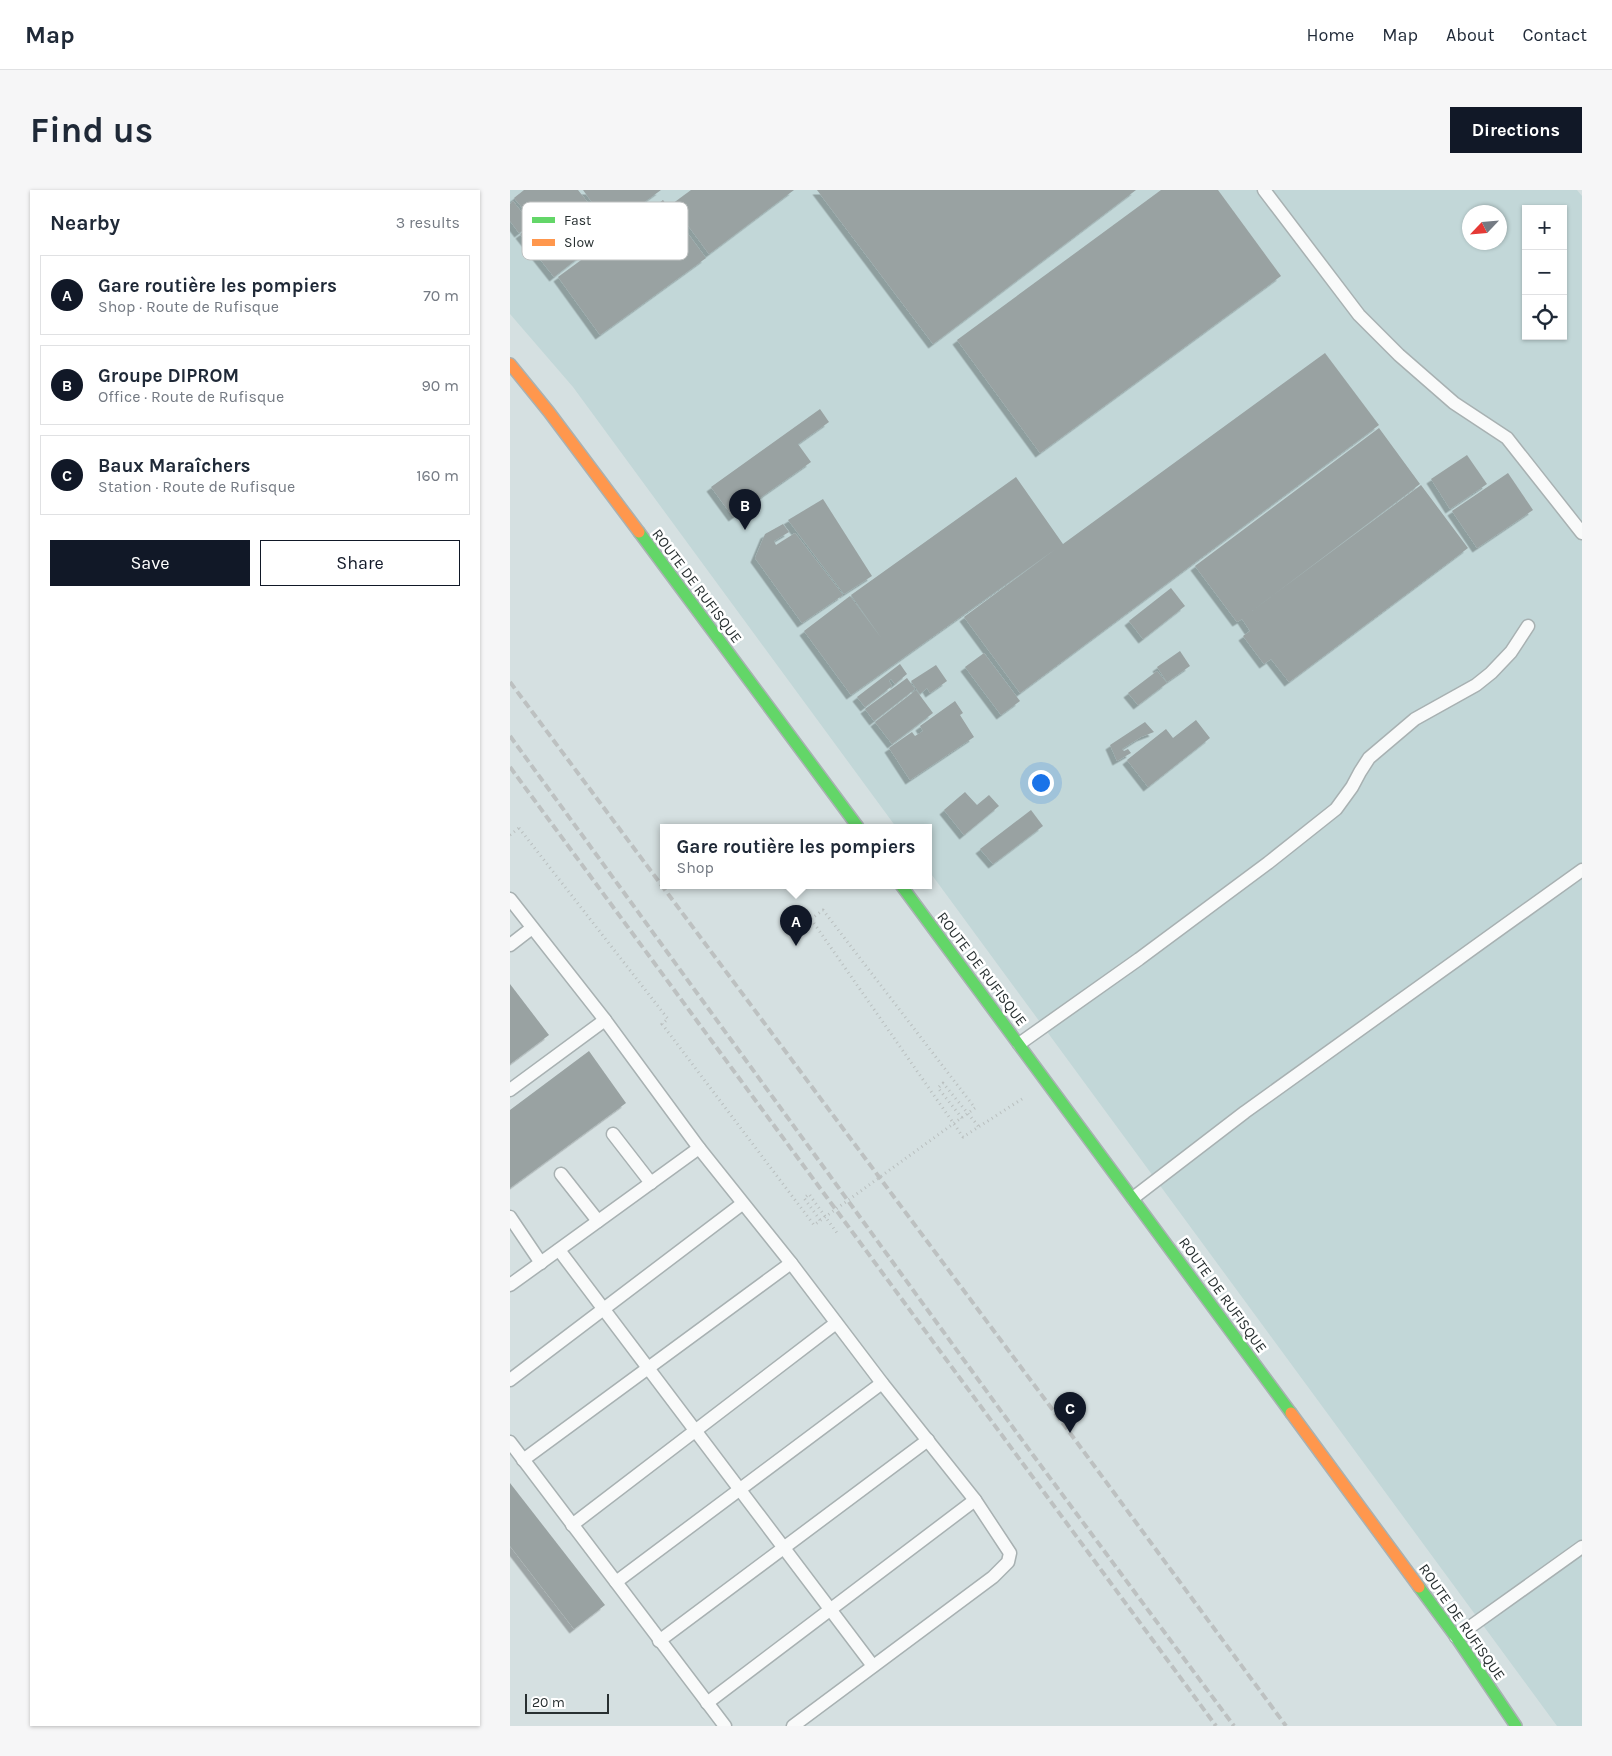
<!DOCTYPE html>
<html lang="en">
<head>
<meta charset="utf-8">
<style>
  :root { --surface:#fff; --page:#f6f6f7; --text:#1f2937; --muted:#747a83; --line:#e0e1e3; --accent:#111827 }
  body { margin:0; font-family:Karla,sans-serif; background:var(--page); color:var(--text) }
  .controls { position:absolute; right:15px; top:15px; display:grid; overflow:hidden; border-radius:0px; box-shadow:0 1px 4px #0004 }
  .controls button { width:45px; height:45px; display:grid; place-items:center; padding:0; border:0; border-bottom:1px solid var(--line); background:var(--surface); color:var(--text); font:25px sans-serif }
  .compass { position:absolute; left:952px; top:15px; width:45px; height:45px; border-radius:50%; background:var(--surface); box-shadow:0 1px 4px #0004; rotate:244deg }
  .scale { position:absolute; left:15px; bottom:12px; width:84px; box-sizing:border-box; padding-left:5px; border:2px solid #283031; border-top:0; font-size:14px; line-height:18px; white-space:nowrap; color:#283031; -webkit-text-stroke:4px #fff; paint-order:stroke }
  .you { position:absolute; left:530px; top:592px; width:18px; height:18px; margin:-12px; border:4px solid #fff; border-radius:50%; background:#1a73e8; box-shadow:0 0 0 8px #1a73e833 }
  .badge { display:grid; place-items:center; width:32px; height:32px; border-radius:50%; background:var(--accent); color:#fff; font-size:16px; font-weight:700 }
  .pin { position:absolute; translate:-50% -41px; filter:drop-shadow(0 1px 2px #0008) }
  .pin::after { content:''; position:absolute; top:26px; width:18px; height:15px; background:inherit; clip-path:polygon(0 0,100% 0,50% 100%) }
  .popup { position:absolute; left:150px; top:634px; width:272px; height:65px; box-sizing:border-box; display:grid; place-content:center; border-radius:0px; background:var(--surface); filter:drop-shadow(0 1px 4px #0005); font-size:16px; white-space:nowrap; color:var(--muted) }
  .popup b { font-size:19px; color:var(--text) }
  .popup::after { content:''; position:absolute; left:50%; top:100%; margin-left:-10px; border:10px solid transparent; border-top-color:var(--surface) }
  .list { margin:0; padding:0; list-style:none }
  h2 { display:flex; justify-content:space-between; align-items:center; height:65px; margin:0; padding:0 20px; font-size:21px }
  h2 small { font-size:16px; font-weight:400; color:var(--muted) }
  .list li { display:grid; grid-template-columns:32px 1fr auto; gap:15px; align-items:center; box-sizing:border-box; height:80px; margin:0 10px 10px; padding:0 10px; border:1px solid var(--line); border-radius:0px }
  .list b { display:block; font-size:19px; white-space:nowrap }
  .list p { margin:0; font-size:16px; white-space:nowrap; color:var(--muted) }
  .list em { font-size:16px; font-style:normal; color:var(--muted) }
  .actions { display:flex; gap:10px; padding:15px 20px }
  .actions a { flex:1; padding:11px 0; border:1px solid var(--accent); border-radius:0px; text-align:center; font-size:18px; color:var(--accent) }
  .actions .main { background:var(--accent); color:#fff }
  .icon { flex:none; width:28px; height:28px; fill:none; stroke:currentColor; stroke-width:2; stroke-linecap:round; stroke-linejoin:round }
  .map { position:relative; flex:none; width:1072px; height:1536px; overflow:hidden; border-radius:0px }
  header { display:flex; align-items:center; gap:30px; box-sizing:border-box; height:70px; padding:0 25px; background:var(--surface); border-bottom:1px solid var(--line) }
  header strong { font-size:24px }
  nav { display:flex; gap:28px; margin-inline-start:auto; font-size:18px }
  .intro { display:flex; align-items:center; justify-content:space-between; box-sizing:border-box; height:120px; padding:0 30px }
  h1 { margin:0; font-size:35px }
  .button { padding:12px 22px; border-radius:0px; background:var(--accent); color:#fff; font-size:18px; font-weight:700 }
  main { display:flex; gap:30px; padding:0 30px }
  aside { flex:1; background:var(--surface); border-radius:0px; box-shadow:0 1px 4px #0004 }
  .map>svg:first-child { display:block }
</style>
</head>
<body>
<header>
<strong>Map</strong>
<nav><a>Home</a><a>Map</a><a>About</a><a>Contact</a></nav>
</header>
<div class="intro"><h1>Find us</h1><a class="button">Directions</a></div>
<main>
<aside>
<h2>Nearby<small>3 results</small></h2>
<ul class="list">
<li><span class="badge">A</span><div><b>Gare routière les pompiers</b><p>Shop · Route de Rufisque</p></div><em>70 m</em></li>
<li><span class="badge">B</span><div><b>Groupe DIPROM</b><p>Office · Route de Rufisque</p></div><em>90 m</em></li>
<li><span class="badge">C</span><div><b>Baux Maraîchers</b><p>Station · Route de Rufisque</p></div><em>160 m</em></li>
</ul>
<div class="actions"><a class="main">Save</a><a>Share</a></div>
</aside>
<div class="map">
<svg width="1072" height="1536" viewBox="0 0 1072 1536">
  <defs>
    <filter id="shadow"><feDropShadow dx="-4.5" dy="4.5" stdDeviation="0" flood-color="#0004"/></filter>
  </defs>
  <rect width="100%" height="100%" fill="#d5e0e1"/>
  <path fill="#c2d7d8" fill-rule="evenodd" d="M0 0H1067L1072 6V1536H1047L419 681 418 637H386L63 197 0 124ZM1016 19H1053V146H1016ZM959 22H989V52H959Z"/>
  <g fill="#99a2a2" filter="url(#shadow)">
    <path d="M14 0H68L101 42 44 87 10 44 25 33 4 8Z"/>
    <path d="M73 0H151L100 37Z"/>
    <path d="M181 0H284L199 64 162 14Z"/>
    <path d="M307 0H626L423 154Z"/>
    <path d="M651 0H708L771 86 530 263 447 150Z"/>
    <path d="M153 10 196 68 90 145 48 87Z"/>
    <path d="M3 11 21 34 9 43 0 31V14Z"/>
    <path d="M815 163 869 235 510 503 454 427 547 358 341 505 294 441 340 406 372 449 341 405 506 287 553 354Z"/>
    <path d="M310 219 319 232 288 254 301 272 223 327 201 297Z"/>
    <path d="M869 238 910 294 742 421 911 295 958 358 779 492 761 469 754 474 733 446 740 441 732 429 727 432 685 376Z"/>
    <path d="M957 265 977 294 940 319 921 289Z"/>
    <path d="M998 283 1023 320 967 358 942 321Z"/>
    <path d="M313 309 362 386 334 404 278 330Z"/>
    <path d="M273 334 279 342 264 351 266 355 285 343 333 405 292 433 245 368 255 344Z"/>
    <path d="M661 398 675 416 633 449 619 431Z"/>
    <path d="M670 461 680 476 657 492 647 477Z"/>
    <path d="M474 463 510 511 491 525 455 477Z"/>
    <path d="M390 474 397 484 385 494 381 489 379 491 382 496 355 517 347 507Z"/>
    <path d="M426 475 437 491 420 503 417 498 410 504 401 491Z"/>
    <path d="M647 481 657 493 628 515 618 503Z"/>
    <path d="M397 488 405 499 364 531 355 519Z"/>
    <path d="M406 500 423 523 382 554 365 532Z"/>
    <path d="M445 511 453 523 450 525 464 547 400 590 379 558 402 542 405 546 413 541 410 536Z"/>
    <path d="M686 530 700 548 638 597 617 570 656 539 663 548Z"/>
    <path d="M635 532 644 542 631 547 612 559 614 561 618 559 621 563 607 571 600 555Z"/>
    <path d="M455 602 467 615 479 605 489 616 454 645 434 620Z"/>
    <path d="M521 620 533 636 483 674 470 659Z"/>
    <path d="M0 794 39 845 0 874Z"/>
    <path d="M79 861 116 913 0 998V920Z"/>
    <path d="M0 1293 95 1415 64 1439 0 1356Z"/>
  </g>
  <g fill="none" stroke-linecap="round" stroke-linejoin="round">
    <defs>
      <g id="lane">
        <path d="M754 0 849 125 889 165 944 213 997 248 1072 343"/>
        <path d="M0 709 95 830 189 958 281 1073 372 1193 465 1310 500 1363 498 1372 483 1387 283 1536"/>
        <path d="M0 755 22 738"/>
        <path d="M509 854 629 769 758 673 826 619 842 597 850 582 859 568 905 529 966 495 981 483 1001 462 1018 436"/>
        <path d="M0 900 95 830"/>
        <path d="M103 944 141 993"/>
        <path d="M51 984 88 1031"/>
        <path d="M623 1008 735 922 1072 680"/>
        <path d="M0 1027 31 1073"/>
        <path d="M49 1060 363 1476"/>
        <path d="M0 1095 189 958"/>
        <path d="M0 1190 232 1014"/>
        <path d="M0 1252 215 1536"/>
        <path d="M13 1270 281 1073"/>
        <path d="M62 1335 326 1133"/>
        <path d="M106 1392 372 1193"/>
        <path d="M946 1447 1072 1357"/>
        <path d="M149 1451 418 1250"/>
        <path d="M197 1513 465 1310"/>
      </g>
      <g id="fast">
        <path d="M129 342 348 637"/>
        <path d="M391 695 781 1223"/>
        <path d="M909 1397 946 1447 1006 1536"/>
      </g>
      <g id="slow">
        <path d="M0 174 39 222 129 342"/>
        <path d="M781 1223 909 1397"/>
      </g>
    </defs>
    <use href="#lane" stroke="#a8b1b2" stroke-width="15"/>
    <use href="#fast" stroke="#a8b1b2" stroke-width="14"/>
    <use href="#slow" stroke="#a8b1b2" stroke-width="14"/>
    <g stroke="#b9bfbf" stroke-width="3" stroke-dasharray="1 4" stroke-linecap="butt">
      <path d="M0 645 9 638"/>
      <path d="M301 729 453 947 515 907"/>
      <path d="M452 928 428 898 433 893 469 937"/>
      <path d="M310 1030 294 1008 299 1004 327 1043"/>
    </g>
    <use href="#lane" stroke="#f9fafa" stroke-width="12"/>
    <use href="#fast" stroke="#63d668" stroke-width="11"/>
    <use href="#slow" stroke="#ff974d" stroke-width="11"/>
    <g stroke="#bdc1c1" stroke-width="4" stroke-dasharray="8 4" stroke-linecap="butt">
      <path d="M0 492 560 1243 776 1536"/>
      <path d="M0 546 523 1265 724 1536"/>
      <path d="M0 577 706 1536"/>
    </g>
    <path stroke="#b9bfbf" stroke-width="3" stroke-dasharray="1 4" stroke-linecap="butt" d="M9 638 158 829 152 834 304 1035 465 918 313 720 301 729"/>
  </g>
  <g text-anchor="middle" dominant-baseline="central" stroke-width="5" stroke-linejoin="round" paint-order="stroke">
    <g font-size="15" fill="#283031" stroke="#fff">
      <text transform="translate(187 396) rotate(53)">ROUTE DE RUFISQUE</text>
      <text transform="translate(472 779) rotate(53)">ROUTE DE RUFISQUE</text>
      <text transform="translate(713 1105) rotate(54)">ROUTE DE RUFISQUE</text>
      <text transform="translate(952 1432) rotate(55)">ROUTE DE RUFISQUE</text>
    </g>
  </g>
  <rect x="12" y="12" width="166" height="58" rx="8" fill="#fff" stroke="#bec1c1" stroke-width="1"/>
  <rect x="22" y="27" width="23" height="6" fill="#63d668"/>
  <rect x="22" y="49" width="23" height="7" fill="#ff974d"/>
  <g font-size="14" fill="#283031">
    <text x="54" y="35">Fast</text>
    <text x="54" y="57">Slow</text>
  </g>
</svg>
<div class="controls">
<button>+</button>
<button>−</button>
<button><svg class="icon" aria-label="locate" viewBox="0 0 24 24"><circle cx="12" cy="12" r="6"/><path d="M12 2v4M12 18v4M2 12h4M18 12h4"/></svg></button>
</div>
<svg class="compass" viewBox="-18 -18 36 36"><path d="M0-13l5 13h-10z" fill="#e53935"/><path d="M0 13l5-13h-10z" fill="#747a83"/></svg>
<div class="scale">20 m</div>
<div class="you"></div>
<div class="pin badge" style="left:286px;top:756px">A</div>
<div class="popup"><b>Gare routière les pompiers</b>Shop</div>
<div class="pin badge" style="left:235px;top:340px">B</div>
<div class="pin badge" style="left:560px;top:1243px">C</div>
</div>
</main>
</body>
</html>
